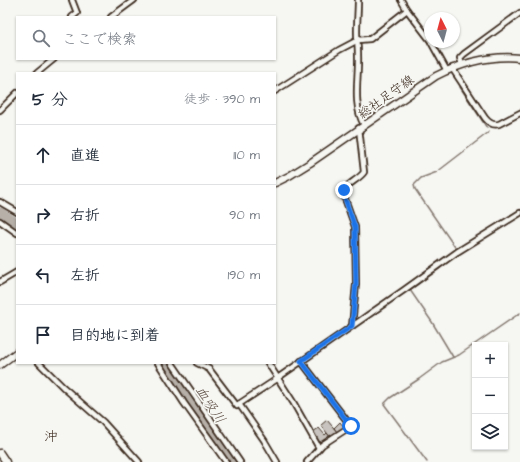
<!DOCTYPE html>
<html lang="ja">
<head>
<meta charset="utf-8">
<style>
  :root { --surface:#fff; --page:#f6f6f7; --text:#1f2937; --muted:#747a83; --line:#e0e1e3 }
  body { margin:0; font-family:"Architects Daughter","Klee One",sans-serif; background:var(--page); color:var(--text) }
  .controls { position:absolute; right:12px; bottom:12px; display:grid; overflow:hidden; border-radius:0px; box-shadow:0 1px 3px #0004 }
  .controls button { width:36px; height:36px; display:grid; place-items:center; padding:0; border:0; border-bottom:1px solid var(--line); background:var(--surface); color:var(--text); font:20px sans-serif }
  .compass { position:absolute; left:424px; top:12px; width:36px; height:36px; border-radius:50%; background:var(--surface); box-shadow:0 1px 3px #0004; rotate:354deg }
  .stop { position:absolute; width:12px; height:12px; margin:-9px; border:3px solid #1a73e8; border-radius:50%; background:#fff }
  .stop.end { background:#1a73e8; border-color:#fff; box-shadow:0 1px 4px #0008 }
  .list { margin:0; padding:0; list-style:none }
  h2 { display:flex; justify-content:space-between; align-items:center; height:52px; margin:0; padding:0 16px; font-size:17px }
  h2 small { font-size:13px; font-weight:400; color:var(--muted) }
  .list li { display:grid; grid-template-columns:26px 1fr auto; gap:12px; align-items:center; box-sizing:border-box; height:60px; padding:0 16px; border-top:1px solid var(--line) }
  .list b { display:block; font-size:15px; white-space:nowrap }
  .list em { font-size:13px; font-style:normal; color:var(--muted) }
  .icon { flex:none; width:22px; height:22px; fill:none; stroke:currentColor; stroke-width:2; stroke-linecap:round; stroke-linejoin:round }
  .map { position:relative; flex:none; width:520px; height:462px; overflow:hidden }
  .search { position:absolute; background:var(--surface); box-shadow:0 1px 3px #0004; left:16px; top:16px; width:260px; height:44px; display:flex; align-items:center; gap:10px; box-sizing:border-box; padding:0 14px; border-radius:0px; color:var(--muted); font-size:15px }
  .panel { position:absolute; background:var(--surface); box-shadow:0 1px 3px #0004; left:16px; top:72px; width:260px; height:292px; border-radius:0px }
  .map>svg:first-child { display:block }
</style>
</head>
<body>
<div class="map">
<svg width="520" height="462" viewBox="0 0 520 462">
  <rect width="100%" height="100%" fill="#f6f6f2"/>
  <filter id="ink" filterUnits="userSpaceOnUse"><feTurbulence type="fractalNoise" baseFrequency=".025" numOctaves="2"/><feDisplacementMap in="SourceGraphic" scale="8" xChannelSelector="R" yChannelSelector="G"/><feConvolveMatrix kernelMatrix="1 2 1 2 8 2 1 2 1" color-interpolation-filters="sRGB"/></filter>
  <g filter="url(#ink)">
    <g fill="none" stroke-linecap="round" stroke-linejoin="round">
      <g stroke="#857a71" stroke-width="1.5">
        <path d="M419 22 430 36"/>
        <path d="M434 44 445 62"/>
        <path d="M460 87 487 128"/>
        <path d="M457 250 415 189 414 185 421 178 437 172 489 132"/>
        <path d="M453 357 432 322 410 290 438 270 459 253"/>
        <path d="M427 462 384 404 390 398 419 379 442 362 459 355 520 313"/>
      </g>
      <g stroke="#b6b0a9" stroke-width="9">
        <path d="M0 212 17 223"/>
        <path d="M165 363 232 462"/>
      </g>
    </g>
    <g fill="#c8c3be" stroke="#3b2a1e">
      <path d="M327 420 338 433 330 437 321 425Z"/>
      <path d="M340 422 344 427 338 433 334 428Z"/>
      <path d="M319 428 325 435 327 433 330 437 319 444 311 433Z"/>
    </g>
    <g fill="none" stroke-linecap="round" stroke-linejoin="round">
      <defs>
        <g id="street">
          <path d="M358 0C358 10 357 21 357 31 357 39 358 47 358 55 359 78 352 104 364 125"/>
          <path d="M401 0 407 10 430 40"/>
          <path d="M72 17 77 13 72 0"/>
          <path d="M111 17 134 0"/>
          <path d="M431 42 447 71"/>
          <path d="M462 65 460 58 464 54 520 13"/>
          <path d="M452 68 485 118C489 123 493 126 499 124L520 113"/>
          <path d="M37 73 54 59"/>
          <path d="M275 91 339 50 358 40 370 39 407 10"/>
          <path d="M0 110 17 93"/>
          <path d="M0 202 17 212"/>
          <path d="M0 221 17 233"/>
          <path d="M0 282 17 272"/>
          <path d="M352 326 356 284 355 227 343 193C346 183 359 180 364 172L359 128"/>
          <path d="M301 361 351 426 322 445 307 462"/>
          <path d="M39 363 63 387 103 422 139 462"/>
          <path d="M158 363 184 403 226 462"/>
          <path d="M172 363 240 462"/>
          <path d="M197 363 209 369 237 406 239 404 264 440 277 462"/>
          <path d="M268 363 293 402 319 448"/>
          <path d="M239 404 277 379 279 377 404 290 457 252 520 213"/>
        </g>
        <g id="secondary">
          <path d="M275 183 289 176 310 163 436 76C462 63 491 55 520 58"/>
          <path d="M0 365 17 352"/>
          <path d="M0 453 6 462"/>
        </g>
      </defs>
      <use href="#street" stroke="#3b2a1e" stroke-width="8"/>
      <use href="#secondary" stroke="#3b2a1e" stroke-width="9"/>
      <use href="#street" stroke="#f6f6f2" stroke-width="4.5"/>
      <use href="#secondary" stroke="#f6f6f2" stroke-width="6"/>
    </g>
  </g>
  <g fill="none" stroke-linecap="round" stroke-linejoin="round" filter="url(#ink)">
    <path stroke="#1a73e8" stroke-width="5" d="M344 190V196L355 227 356 284 352 326 301 361 351 426"/>
  </g>
  <g text-anchor="middle" dominant-baseline="central" stroke-width="3.5" stroke-linejoin="round" paint-order="stroke">
    <g font-size="13" fill="#3b2a1e" stroke="#f6f6f2">
      <text transform="translate(386 97) rotate(-35)">総社足守線</text>
    </g>
    <g font-size="14" font-style="italic" fill="#605248" stroke="#f6f6f2">
      <text transform="translate(210 405) rotate(56)">血吸川</text>
    </g>
    <g font-size="14" fill="#3b2a1e" stroke="#f6f6f2">
      <text x="51" y="437">沖</text>
    </g>
  </g>
</svg>
<div class="controls">
<button>+</button>
<button>−</button>
<button><svg class="icon" aria-label="layers" viewBox="0 0 24 24"><path d="M12 4l9 5-9 5-9-5zM3 14l9 5 9-5"/></svg></button>
</div>
<svg class="compass" viewBox="-18 -18 36 36"><path d="M0-13l5 13h-10z" fill="#e53935"/><path d="M0 13l5-13h-10z" fill="#747a83"/></svg>
<div class="stop" style="left:351px;top:426px"></div>
<div class="stop end" style="left:344px;top:190px"></div>
<div class="search"><svg class="icon" aria-label="search" viewBox="0 0 24 24"><circle cx="10" cy="10" r="6"/><path d="M15 15l6 6"/></svg>ここで検索</div>
<section class="panel">
<h2>5 分<small>徒歩 · 390 m</small></h2>
<ul class="list">
<li><svg class="icon" aria-label="ahead" viewBox="0 0 24 24"><path d="M12 20V5M6 11l6-6 6 6"/></svg><div><b>直進</b></div><em>110 m</em></li>
<li><svg class="icon" aria-label="right" viewBox="0 0 24 24"><path d="M7 20v-9h11M14 6l5 5-5 5"/></svg><div><b>右折</b></div><em>90 m</em></li>
<li><svg class="icon" aria-label="left" viewBox="0 0 24 24"><path d="M17 20v-9H6M10 6l-5 5 5 5"/></svg><div><b>左折</b></div><em>190 m</em></li>
<li><svg class="icon" aria-label="arrive" viewBox="0 0 24 24"><path d="M6 21V4h12l-3 4 3 4H6"/></svg><div><b>目的地に到着</b></div></li>
</ul>
</section>
</div>
</body>
</html>
